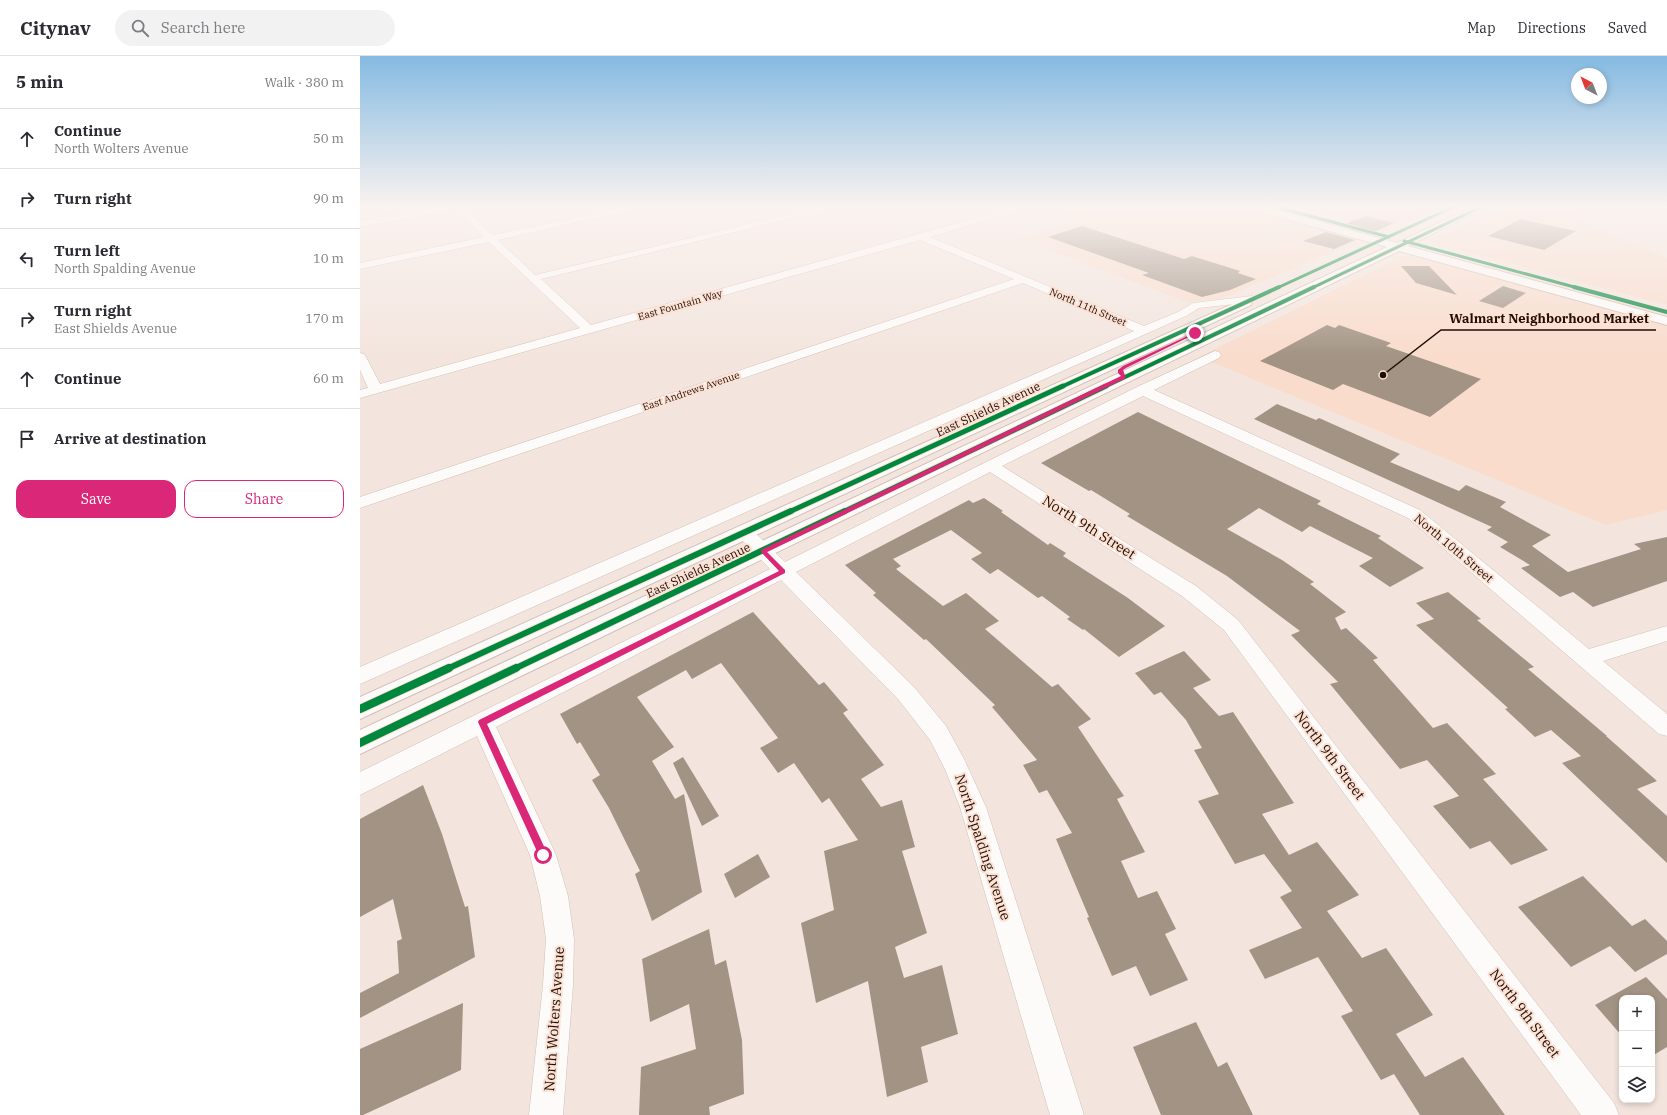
<!DOCTYPE html>
<html lang="en">
<head>
<meta charset="utf-8">
<style>
  :root { --surface:#fff; --page:#f2f2f3; --text:#2b2b33; --muted:#7c7c81; --line:#e1e1e2; --accent:#db2777 }
  body { margin:0; font-family:"IBM Plex Serif",serif; background:var(--page); color:var(--text) }
  .controls { position:absolute; right:12px; bottom:12px; display:grid; overflow:hidden; border-radius:8px; box-shadow:0 2px 6px #0003 }
  .controls button { width:36px; height:36px; display:grid; place-items:center; padding:0; border:0; border-bottom:1px solid var(--line); background:var(--surface); color:var(--text); font:20px sans-serif }
  .compass { position:absolute; left:1211px; top:12px; width:36px; height:36px; border-radius:50%; background:var(--surface); box-shadow:0 2px 6px #0003; rotate:318deg }
  .stop { position:absolute; width:12px; height:12px; margin:-9px; border:3px solid #db2777; border-radius:50%; background:#fff }
  .stop.end { background:#db2777; border-color:#fff; box-shadow:0 1px 4px #0008 }
  .list { margin:0; padding:0; list-style:none }
  h2 { display:flex; justify-content:space-between; align-items:center; height:52px; margin:0; padding:0 16px; font-size:17px }
  h2 small { font-size:13px; font-weight:400; color:var(--muted) }
  .list li { display:grid; grid-template-columns:26px 1fr auto; gap:12px; align-items:center; box-sizing:border-box; height:60px; padding:0 16px; border-top:1px solid var(--line) }
  .list b { display:block; font-size:15px; white-space:nowrap }
  .list p { margin:0; font-size:13px; white-space:nowrap; color:var(--muted) }
  .list em { font-size:13px; font-style:normal; color:var(--muted) }
  .actions { display:flex; gap:8px; padding:12px 16px }
  .actions a { flex:1; padding:9px 0; border:1px solid var(--accent); border-radius:12px; text-align:center; font-size:14px; color:var(--accent) }
  .actions .main { background:var(--accent); color:#fff }
  .icon { flex:none; width:22px; height:22px; fill:none; stroke:currentColor; stroke-width:2; stroke-linecap:round; stroke-linejoin:round }
  .map { position:relative; flex:none; width:1307px; height:1059px; overflow:hidden }
  header { display:flex; align-items:center; gap:24px; box-sizing:border-box; height:56px; padding:0 20px; background:var(--surface); border-bottom:1px solid var(--line) }
  header strong { font-size:19px }
  nav { display:flex; gap:22px; margin-inline-start:auto; font-size:14px }
  .search { width:280px; height:36px; background:var(--page); display:flex; align-items:center; gap:10px; box-sizing:border-box; padding:0 14px; border-radius:22px; color:var(--muted); font-size:15px }
  main { display:flex }
  aside { flex:1; background:var(--surface) }
  .map>svg:first-child { display:block }
</style>
</head>
<body>
<header>
<strong>Citynav</strong>
<div class="search"><svg class="icon" aria-label="search" viewBox="0 0 24 24"><circle cx="10" cy="10" r="6"/><path d="M15 15l6 6"/></svg>Search here</div>
<nav><a>Map</a><a>Directions</a><a>Saved</a></nav>
</header>
<main>
<aside>
<h2>5 min<small>Walk · 380 m</small></h2>
<ul class="list">
<li><svg class="icon" aria-label="ahead" viewBox="0 0 24 24"><path d="M12 20V5M6 11l6-6 6 6"/></svg><div><b>Continue</b><p>North Wolters Avenue</p></div><em>50 m</em></li>
<li><svg class="icon" aria-label="right" viewBox="0 0 24 24"><path d="M7 20v-9h11M14 6l5 5-5 5"/></svg><div><b>Turn right</b></div><em>90 m</em></li>
<li><svg class="icon" aria-label="left" viewBox="0 0 24 24"><path d="M17 20v-9H6M10 6l-5 5 5 5"/></svg><div><b>Turn left</b><p>North Spalding Avenue</p></div><em>10 m</em></li>
<li><svg class="icon" aria-label="right" viewBox="0 0 24 24"><path d="M7 20v-9h11M14 6l5 5-5 5"/></svg><div><b>Turn right</b><p>East Shields Avenue</p></div><em>170 m</em></li>
<li><svg class="icon" aria-label="ahead" viewBox="0 0 24 24"><path d="M12 20V5M6 11l6-6 6 6"/></svg><div><b>Continue</b></div><em>60 m</em></li>
<li><svg class="icon" aria-label="arrive" viewBox="0 0 24 24"><path d="M6 21V4h12l-3 4 3 4H6"/></svg><div><b>Arrive at destination</b></div></li>
</ul>
<div class="actions"><a class="main">Save</a><a>Share</a></div>
</aside>
<div class="map">
<svg width="1307" height="1059" viewBox="0 0 1307 1059">
  <rect width="100%" height="100%" fill="#f3e5de"/>
  <g fill="#f9dccc">
    <path d="M684 152H881L999 185 873 238 857 243 827 246 659 183 716 165 681 153Z"/>
    <path d="M941 152H1074L1024 174Z"/>
    <path d="M1140 152H1227L1212 161 1307 202V249L1070 186 1071 183Z"/>
    <path d="M1043 200 1063 202 1307 269V454L1246 469 839 301Z"/>
  </g>
  <g fill="#a29384">
    <path d="M1006 160 1034 167 1009 178 980 170Z"/>
    <path d="M1161 163 1192 170 1216 175 1184 194 1128 180Z"/>
    <path d="M722 170 824 203 832 200 880 215 878 217 896 223 870 234 842 241 782 219 789 217 688 181Z"/>
    <path d="M966 176 995 184 974 193 943 185Z"/>
    <path d="M1041 210H1069L1097 239 1056 227Z"/>
    <path d="M1143 230 1166 237 1143 252 1119 245Z"/>
    <path d="M967 269 975 272 979 269 1031 287 1026 290 1121 323 1070 361 983 328 973 334 900 305Z"/>
    <path d="M917 348 956 364 959 362 1040 398 1030 406 1099 435 1106 429 1146 446 1140 451 1191 479 1172 490 1208 516 1281 493 1274 488 1307 481V525L1233 551 1213 536 1200 541 1161 512 1170 509 1140 491 1148 486 1127 474 1132 471 894 363Z"/>
    <path d="M778 356 961 445 957 448 1021 480 1018 482 1064 512 1030 531 999 510 1013 502 950 470 942 476 899 452 867 473 922 504 954 526 950 528 986 556 975 562 981 574 986 572 1018 602 1013 604 1073 672 1087 667 1136 718 1123 723 1188 794 1151 809 1130 785 1110 793 1073 750 1099 740 1067 704 1040 713 970 628 978 626 931 579 940 575 867 520 767 460 770 458 731 434 729 435 681 407Z"/>
    <path d="M624 442 643 455 641 456 688 489 690 487 706 497 703 500 768 542 805 570 759 601 724 573 723 574 707 563 710 561 682 540 678 542 638 513 630 518 611 503 622 497 591 474 533 503 541 510 536 513 583 550 606 537 639 565 625 573 692 631 698 628 731 663 718 671 764 740 757 743 785 796 761 805 778 842 797 835 816 873 805 878 828 924 790 940 776 910 752 920 727 862 729 861 696 783 712 777 687 734 679 737 663 709 677 704 632 651 635 649 566 583 564 584 513 539 516 537 485 509 609 444 613 447Z"/>
    <path d="M1088 536 1121 563 1117 564 1174 611 1168 613 1247 680H1246L1297 725 1277 733 1307 760V807L1202 707 1221 700 1191 674 1175 681 1145 653 1148 652 1056 569 1074 563 1056 547Z"/>
    <path d="M393 556 459 629 464 626 488 654 483 657 524 709 501 723 521 751 542 744 555 791 542 795 567 877 535 891 544 922 582 909 598 978 561 991 568 1026 527 1041 508 925 456 947 441 867 474 854 464 795 498 784 469 742 462 747 434 707 418 717 400 692 418 682 361 607 332 623 326 614 277 641 314 691 292 705 315 743 324 738 342 836 292 865 275 818 280 815 249 752 232 724 240 719 220 686 217 688 200 658Z"/>
    <path d="M824 595 851 624 833 632 859 660 873 656 934 747 902 758 929 799 957 786 999 839 967 855 1002 902 1026 892 1073 959 1036 978 1065 1021 1103 1001 1145 1059H1060L1034 1018 1021 1024 981 960 993 955 958 901 905 923 889 894 942 872 920 841 932 835 904 798 875 808 838 745 859 738 834 694 842 692 826 664 801 636 794 639 775 617Z"/>
    <path d="M323 701 359 760 342 770 313 707Z"/>
    <path d="M63 729 82 778 105 851 108 850 115 901 0 962V937L39 917 37 885 42 883 33 843 0 861V763Z"/>
    <path d="M398 798 410 821 375 842 364 818Z"/>
    <path d="M1223 820 1272 870 1285 863 1307 885V898L1275 916 1250 890 1211 911 1158 851Z"/>
    <path d="M349 873 355 909 366 904 382 984 384 1038 349 1051 350 1059H279L281 1011 336 993 329 948 290 966 282 903Z"/>
    <path d="M1286 921 1307 943V991L1292 1000V942H1262V980L1235 949Z"/>
    <path d="M103 947 101 1014 3 1059H0V993Z"/>
    <path d="M836 966 858 1011 867 1006 893 1059H801L773 991Z"/>
  </g>
  <g fill="none" stroke-linecap="round" stroke-linejoin="round">
    <defs>
      <g id="street">
        <path d="M69 152H90L86 155 0 171V165Z"/>
        <path d="M94 152H104L133 179 262 152H281L138 184 175 219 457 152H474L181 223 231 269 652 152H667L570 181 784 270 818 256 833 247 892 240 898 243 892 246 839 252 826 260 0 628V611L774 275 663 227 0 452V441L654 223 560 184 0 342V334L8 332 0 314V297L4 298 6 301 20 328 220 272 129 186 0 213V207L124 181Z"/>
        <path d="M855 295 859 296 861 299 859 302 794 334 1060 454 1229 593 1307 570V585L1243 605 1307 658V680L1299 678 1048 462 783 340 642 410 836 530 878 564 1254 1047 1259 1059H1221L864 574 822 540 630 416 436 516 554 631 586 670 604 703 626 751 724 1059H690L600 751 585 713 570 684 538 643 421 524 136 671 196 799 208 840 214 883 213 929 203 1059H169L183 929 186 883 180 840 170 799 117 680 0 739V716L410 513 379 481 376 477 379 473 385 471 391 473 425 506 777 331Z"/>
      </g>
      <g id="secondary">
        <path d="M892 152H910L1037 187 1110 152H1124L1048 190 1307 261V269L1039 195 0 698V674L1027 191 894 154Z"/>
        <path d="M886 242 891 243 892 246 891 249 0 663V641Z"/>
      </g>
    </defs>
    <use href="#street" stroke="#d1bfb7" stroke-width="1"/>
    <use href="#secondary" stroke="#d1bfb7" stroke-width="2"/>
    <use href="#street" fill="#fdfbfa" fill-rule="evenodd"/>
    <use href="#secondary" fill="#fdfbfa" fill-rule="evenodd"/>
    <defs>
      <g id="cycleway-far4">
        <path d="M920 152 1029 181"/>
        <path d="M1044 185 1218 232"/>
        <path d="M917 232 1091 152"/>
        <path d="M952 232 1119 152"/>
      </g>
      <g id="cycleway-far3">
        <path d="M1214 231 1307 256"/>
        <path d="M701 331 919 231"/>
        <path d="M744 331 954 231"/>
      </g>
      <g id="cycleway-far2">
        <path d="M429 456 703 330"/>
        <path d="M483 456 746 330"/>
      </g>
      <g id="cycleway-far1">
        <path d="M87 613 431 455"/>
        <path d="M154 613 485 455"/>
      </g>
      <g id="cycleway">
        <path d="M0 653 89 612"/>
        <path d="M0 687 156 612"/>
      </g>
    </defs>
    <use href="#cycleway-far4" stroke="#fce2d5" stroke-width="4.5"/>
    <use href="#cycleway-far3" stroke="#fce2d5" stroke-width="5.5"/>
    <use href="#cycleway-far2" stroke="#fce2d5" stroke-width="7"/>
    <use href="#cycleway-far1" stroke="#fce2d5" stroke-width="8"/>
    <use href="#cycleway" stroke="#fce2d5" stroke-width="10"/>
    <use href="#cycleway-far4" stroke="#00873e" stroke-width="3"/>
    <use href="#cycleway-far3" stroke="#00873e" stroke-width="4"/>
    <use href="#cycleway-far2" stroke="#00873e" stroke-width="5"/>
    <use href="#cycleway-far1" stroke="#00873e" stroke-width="6"/>
    <use href="#cycleway" stroke="#00873e" stroke-width="8"/>
  </g>
  <linearGradient id="sky" x2="0" y2="1"><stop stop-color="#85bae2"/><stop offset="0.5" stop-color="#faf3f0"/><stop offset="1" stop-color="#faf3f0" stop-opacity="0"/></linearGradient>
  <rect width="1307" height="301" fill="url(#sky)"/>
  <path fill="#db2777" d="M834 277H837L766 312 763 314 766 322 407 496 425 514V517L127 668 188 799 186 802 183 803 180 802 118 666 119 664 419 515 401 496V494L761 320 758 317V314L763 310Z"/>
  <g text-anchor="middle" dominant-baseline="central" stroke-width="4" stroke-linejoin="round" paint-order="stroke">
    <g font-size="10" fill="#220d03" stroke="#fce2d5">
      <text transform="translate(320 249) rotate(-16)">East Fountain Way</text>
      <text transform="translate(728 251) rotate(23)">North 11th Street</text>
      <text transform="translate(331 335) rotate(-19)">East Andrews Avenue</text>
    </g>
    <g font-size="12" fill="#220d03" stroke="#fce2d5">
      <text transform="translate(628 353) rotate(-25)">East Shields Avenue</text>
      <text transform="translate(1094 492) rotate(40)">North 10th Street</text>
      <text transform="translate(338 514) rotate(-25)">East Shields Avenue</text>
    </g>
    <g font-size="14" fill="#220d03" stroke="#fce2d5">
      <text transform="translate(729 471) rotate(32)">North 9th Street</text>
      <text transform="translate(970 699) rotate(53)">North 9th Street</text>
      <text transform="translate(623 791) rotate(72)">North Spalding Avenue</text>
      <text transform="translate(1165 957) rotate(53)">North 9th Street</text>
      <text transform="translate(194 963) rotate(-86)">North Wolters Avenue</text>
    </g>
  </g>
  <path fill="none" stroke="#220d03" stroke-width="1.5" d="M1023 319L1081 274H1296"/>
  <circle fill="#220d03" stroke="#fce2d5" stroke-width="1.5" cx="1023" cy="319" r="4"/>
  <g font-size="13" text-anchor="middle" font-weight="bold" fill="#220d03" stroke="#fce2d5" stroke-width="4" stroke-linejoin="round" paint-order="stroke">
    <text x="1189" y="267">Walmart Neighborhood Market</text>
  </g>
</svg>
<div class="controls">
<button>+</button>
<button>−</button>
<button><svg class="icon" aria-label="layers" viewBox="0 0 24 24"><path d="M12 4l9 5-9 5-9-5zM3 14l9 5 9-5"/></svg></button>
</div>
<svg class="compass" viewBox="-18 -18 36 36"><path d="M0-13l5 13h-10z" fill="#e53935"/><path d="M0 13l5-13h-10z" fill="#7c7c81"/></svg>
<div class="stop" style="left:183px;top:799px"></div>
<div class="stop end" style="left:835px;top:277px"></div>
</div>
</main>
</body>
</html>
